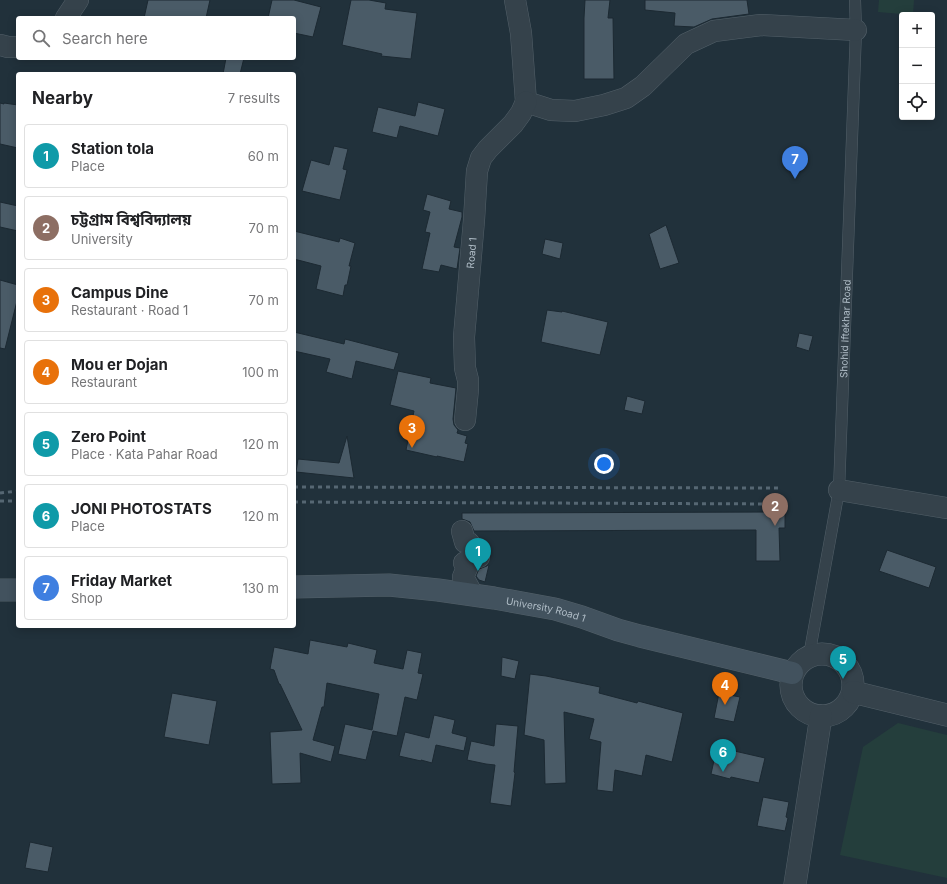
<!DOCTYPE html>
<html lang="en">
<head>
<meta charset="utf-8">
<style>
  :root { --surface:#fff; --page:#f6f6f6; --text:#202124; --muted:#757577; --line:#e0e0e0; --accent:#2563eb }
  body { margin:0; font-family:Inter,"Noto Sans Bengali",sans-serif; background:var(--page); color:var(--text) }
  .controls { position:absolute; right:12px; top:12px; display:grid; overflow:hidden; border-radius:4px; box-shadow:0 2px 10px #0003 }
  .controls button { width:36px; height:36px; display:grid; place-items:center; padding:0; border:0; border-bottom:1px solid var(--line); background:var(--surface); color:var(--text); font:20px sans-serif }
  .you { position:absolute; left:604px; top:464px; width:14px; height:14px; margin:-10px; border:3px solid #fff; border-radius:50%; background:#1a73e8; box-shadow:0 0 0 6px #1a73e833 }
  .badge { display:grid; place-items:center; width:26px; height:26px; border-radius:50%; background:var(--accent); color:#fff; font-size:13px; font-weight:700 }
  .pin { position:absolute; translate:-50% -33px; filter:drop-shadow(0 1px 2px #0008) }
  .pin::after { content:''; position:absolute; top:21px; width:14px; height:12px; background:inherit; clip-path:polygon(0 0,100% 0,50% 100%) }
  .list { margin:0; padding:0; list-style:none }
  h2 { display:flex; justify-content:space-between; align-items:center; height:52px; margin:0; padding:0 16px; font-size:17px }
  h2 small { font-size:13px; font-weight:400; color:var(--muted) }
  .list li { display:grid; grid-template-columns:26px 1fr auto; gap:12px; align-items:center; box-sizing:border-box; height:64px; margin:0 8px 8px; padding:0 8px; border:1px solid var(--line); border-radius:4px }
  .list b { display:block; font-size:15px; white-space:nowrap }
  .list p { margin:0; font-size:13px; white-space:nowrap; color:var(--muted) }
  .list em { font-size:13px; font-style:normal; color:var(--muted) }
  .icon { flex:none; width:22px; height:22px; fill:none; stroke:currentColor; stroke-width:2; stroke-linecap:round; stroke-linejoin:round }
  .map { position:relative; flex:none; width:947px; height:884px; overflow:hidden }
  .search { position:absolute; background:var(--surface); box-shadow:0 2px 10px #0003; left:16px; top:16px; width:280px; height:44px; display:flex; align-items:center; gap:10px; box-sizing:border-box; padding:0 14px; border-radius:4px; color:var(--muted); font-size:15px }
  .panel { position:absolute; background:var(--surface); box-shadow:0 2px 10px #0003; left:16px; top:72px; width:280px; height:556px; border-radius:4px }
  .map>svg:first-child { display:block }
</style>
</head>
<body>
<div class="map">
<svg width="947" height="884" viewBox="0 0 947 884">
  <rect width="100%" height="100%" fill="#21313b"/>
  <g fill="#243e3c">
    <path d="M879 0H914L913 15 878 12Z"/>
    <path d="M898 723 947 735V878L840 855 863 747Z"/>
  </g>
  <g fill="#4a5b67" stroke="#1c2932">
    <path d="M148 0H210L206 18H144Z"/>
    <path d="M272 0H294L321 7 313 37 294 33V18H268Z"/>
    <path d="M351 0H369L386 3 385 9 417 13 411 59 381 56 382 54 342 45Z"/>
    <path d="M585 0H610L608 18H613L614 79H584V18Z"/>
    <path d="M645 0H747L749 14 712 19 694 27 674 26 675 13 645 10Z"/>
    <path d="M226 58H244L240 74H223Z"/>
    <path d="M418 102 445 109 438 136 400 126 397 138 372 132 378 107 415 116Z"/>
    <path d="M0 103 4 104V103L18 105V148L0 144Z"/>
    <path d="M334 146 348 149 343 169 347 170 340 200 302 191 311 160 329 165Z"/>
    <path d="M427 194 451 201 449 209 462 212V217L454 247 460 248 457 269 441 265 439 272 422 269 430 233 425 232 430 212 423 210Z"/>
    <path d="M0 202 18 206V231L0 227Z"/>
    <path d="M666 225 679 263 660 269 649 234Z"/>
    <path d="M294 231 339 242 340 238 355 243 349 266H351L347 285H345L343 296 316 289 321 266 294 259Z"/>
    <path d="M545 239 563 243 560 259 542 254Z"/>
    <path d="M0 280 18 285V297L5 349 0 348Z"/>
    <path d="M547 310 562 312V311L608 322 600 355 541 342Z"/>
    <path d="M294 332 344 344 345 339 399 353 394 370 356 361 352 379 326 372 330 359 294 351Z"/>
    <path d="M799 333 813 336 809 351 796 347Z"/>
    <path d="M398 371 431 378 430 383 456 388 453 419 454 425 458 430 457 433 467 436 465 443 468 444 464 462 437 456V457L406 450 414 411 390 405Z"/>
    <path d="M627 396 645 401 642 414 624 410Z"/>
    <path d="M347 436 354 478 296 472 298 459 339 463Z"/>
    <path d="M785 512V528H779L780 561H756V530L474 531 470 522 465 520 462 519V513Z"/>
    <path d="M887 550 936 567 929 588 879 571Z"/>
    <path d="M488 565H489L485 582 479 580 476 576 479 569 487 566Z"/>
    <path d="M310 640 347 647 348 643 377 650 374 663 403 669 407 650 422 653 418 673 423 674 417 700 405 697 397 736 373 731 366 760 338 754 345 724 372 730 379 694 327 683 324 707H322L313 740 335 746 331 762 300 753 301 783 272 784 270 732 302 730 280 684H279L274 670 270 669 274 647 308 654Z"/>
    <path d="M502 657 519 661 515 679 501 676Z"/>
    <path d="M530 674 546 676 600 687 599 693 637 703 638 701 683 713 672 762 646 755 642 776 615 770 613 792 597 790 601 742 589 739 594 719 564 712 566 783 545 784 544 740 524 735Z"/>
    <path d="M172 693 217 701 209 745 164 737Z"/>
    <path d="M719 693 740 697 734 722 714 718Z"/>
    <path d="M434 715 455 720 452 733 467 737 464 751 436 745 432 763 421 760V761L399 756 405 732 429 738Z"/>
    <path d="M496 724 518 726 514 772 515 773 511 806 490 803 495 765 486 764 467 760 471 741 494 746Z"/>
    <path d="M717 747 765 758 759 783 731 777 730 779 711 774Z"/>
    <path d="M763 797 789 802 786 817 788 818 785 831 757 826Z"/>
    <path d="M30 842 53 847 48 872 25 868Z"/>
  </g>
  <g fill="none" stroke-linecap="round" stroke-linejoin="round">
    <defs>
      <g id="service">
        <path id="s1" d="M809 656 839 490 856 30 855 0"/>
      </g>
      <g id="minor">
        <path d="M515 0 521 33 526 102"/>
        <path d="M66 18 78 0"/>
        <path d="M0 45 8 47H18"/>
        <path d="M526 102 551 110 575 111 604 105 626 98 643 86 686 44 714 31 761 25 856 30"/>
        <path id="s2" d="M465 420 468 389V380L465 368 464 337 474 220 477 171 481 158 488 149 513 124 521 113 526 102"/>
        <path d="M839 490 946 508"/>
        <path d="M462 531 465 542 469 543 479 557 470 559 464 563 467 568 463 577 473 595"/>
      </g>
      <g id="tertiary">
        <circle cx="822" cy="685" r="31"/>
        <path d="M853 692 947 715"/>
        <path d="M795 884 821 716"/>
      </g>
      <g id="secondary">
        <path id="s3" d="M294 587 389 585 438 590 494 598 555 609 582 617 618 630 640 636 792 673"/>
        <path d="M0 590H18"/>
      </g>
    </defs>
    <use href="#service" stroke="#536069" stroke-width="12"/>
    <use href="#minor" stroke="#536069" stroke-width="22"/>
    <use href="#tertiary" stroke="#536069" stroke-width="23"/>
    <use href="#secondary" stroke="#536069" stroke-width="23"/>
    <use href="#service" stroke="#35424b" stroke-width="11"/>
    <use href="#minor" stroke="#35424b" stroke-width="21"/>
    <use href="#tertiary" stroke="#35424b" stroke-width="22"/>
    <use href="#secondary" stroke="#42525e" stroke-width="22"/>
    <g stroke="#566773" stroke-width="3" stroke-dasharray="4 4" stroke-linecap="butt">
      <path d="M294 487 779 488"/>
      <path d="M0 493 18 491"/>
      <path d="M0 501H18"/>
      <path d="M294 502 779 504"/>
    </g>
  </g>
  <g text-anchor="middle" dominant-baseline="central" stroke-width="3.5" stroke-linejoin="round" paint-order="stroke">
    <g font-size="10" fill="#b0bdc7" stroke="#1a2730">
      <text stroke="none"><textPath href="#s2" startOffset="168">Road 1</textPath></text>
      <text stroke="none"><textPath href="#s1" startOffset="330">Shohid Iftekhar Road</textPath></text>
      <text stroke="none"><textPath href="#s3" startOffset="254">University Road 1</textPath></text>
    </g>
  </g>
</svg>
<div class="controls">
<button>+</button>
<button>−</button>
<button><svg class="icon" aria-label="locate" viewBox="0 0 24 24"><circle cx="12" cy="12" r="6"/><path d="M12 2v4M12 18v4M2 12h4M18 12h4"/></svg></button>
</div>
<div class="you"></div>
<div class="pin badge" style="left:478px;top:571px;background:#0f9aa8">1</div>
<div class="pin badge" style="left:775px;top:526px;background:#8d6e63">2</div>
<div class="pin badge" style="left:412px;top:448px;background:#e8710a">3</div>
<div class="pin badge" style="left:725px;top:705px;background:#e8710a">4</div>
<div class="pin badge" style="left:843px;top:679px;background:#0f9aa8">5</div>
<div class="pin badge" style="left:723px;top:772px;background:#0f9aa8">6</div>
<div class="pin badge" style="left:795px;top:179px;background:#3f7fe0">7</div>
<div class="search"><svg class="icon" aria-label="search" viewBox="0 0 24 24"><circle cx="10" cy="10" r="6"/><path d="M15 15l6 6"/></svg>Search here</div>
<section class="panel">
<h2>Nearby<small>7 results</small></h2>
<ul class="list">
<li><span class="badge" style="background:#0f9aa8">1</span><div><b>Station tola</b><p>Place</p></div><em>60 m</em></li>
<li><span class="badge" style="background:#8d6e63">2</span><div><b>চট্টগ্রাম বিশ্ববিদ্যালয়</b><p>University</p></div><em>70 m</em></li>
<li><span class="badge" style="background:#e8710a">3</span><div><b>Campus Dine</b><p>Restaurant · Road 1</p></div><em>70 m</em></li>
<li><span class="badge" style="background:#e8710a">4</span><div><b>Mou er Dojan</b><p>Restaurant</p></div><em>100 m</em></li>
<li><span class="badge" style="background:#0f9aa8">5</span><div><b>Zero Point</b><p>Place · Kata Pahar Road</p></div><em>120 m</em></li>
<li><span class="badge" style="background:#0f9aa8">6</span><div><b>JONI PHOTOSTATS</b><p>Place</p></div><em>120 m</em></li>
<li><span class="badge" style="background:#3f7fe0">7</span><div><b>Friday Market</b><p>Shop</p></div><em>130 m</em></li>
</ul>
</section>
</div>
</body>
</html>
